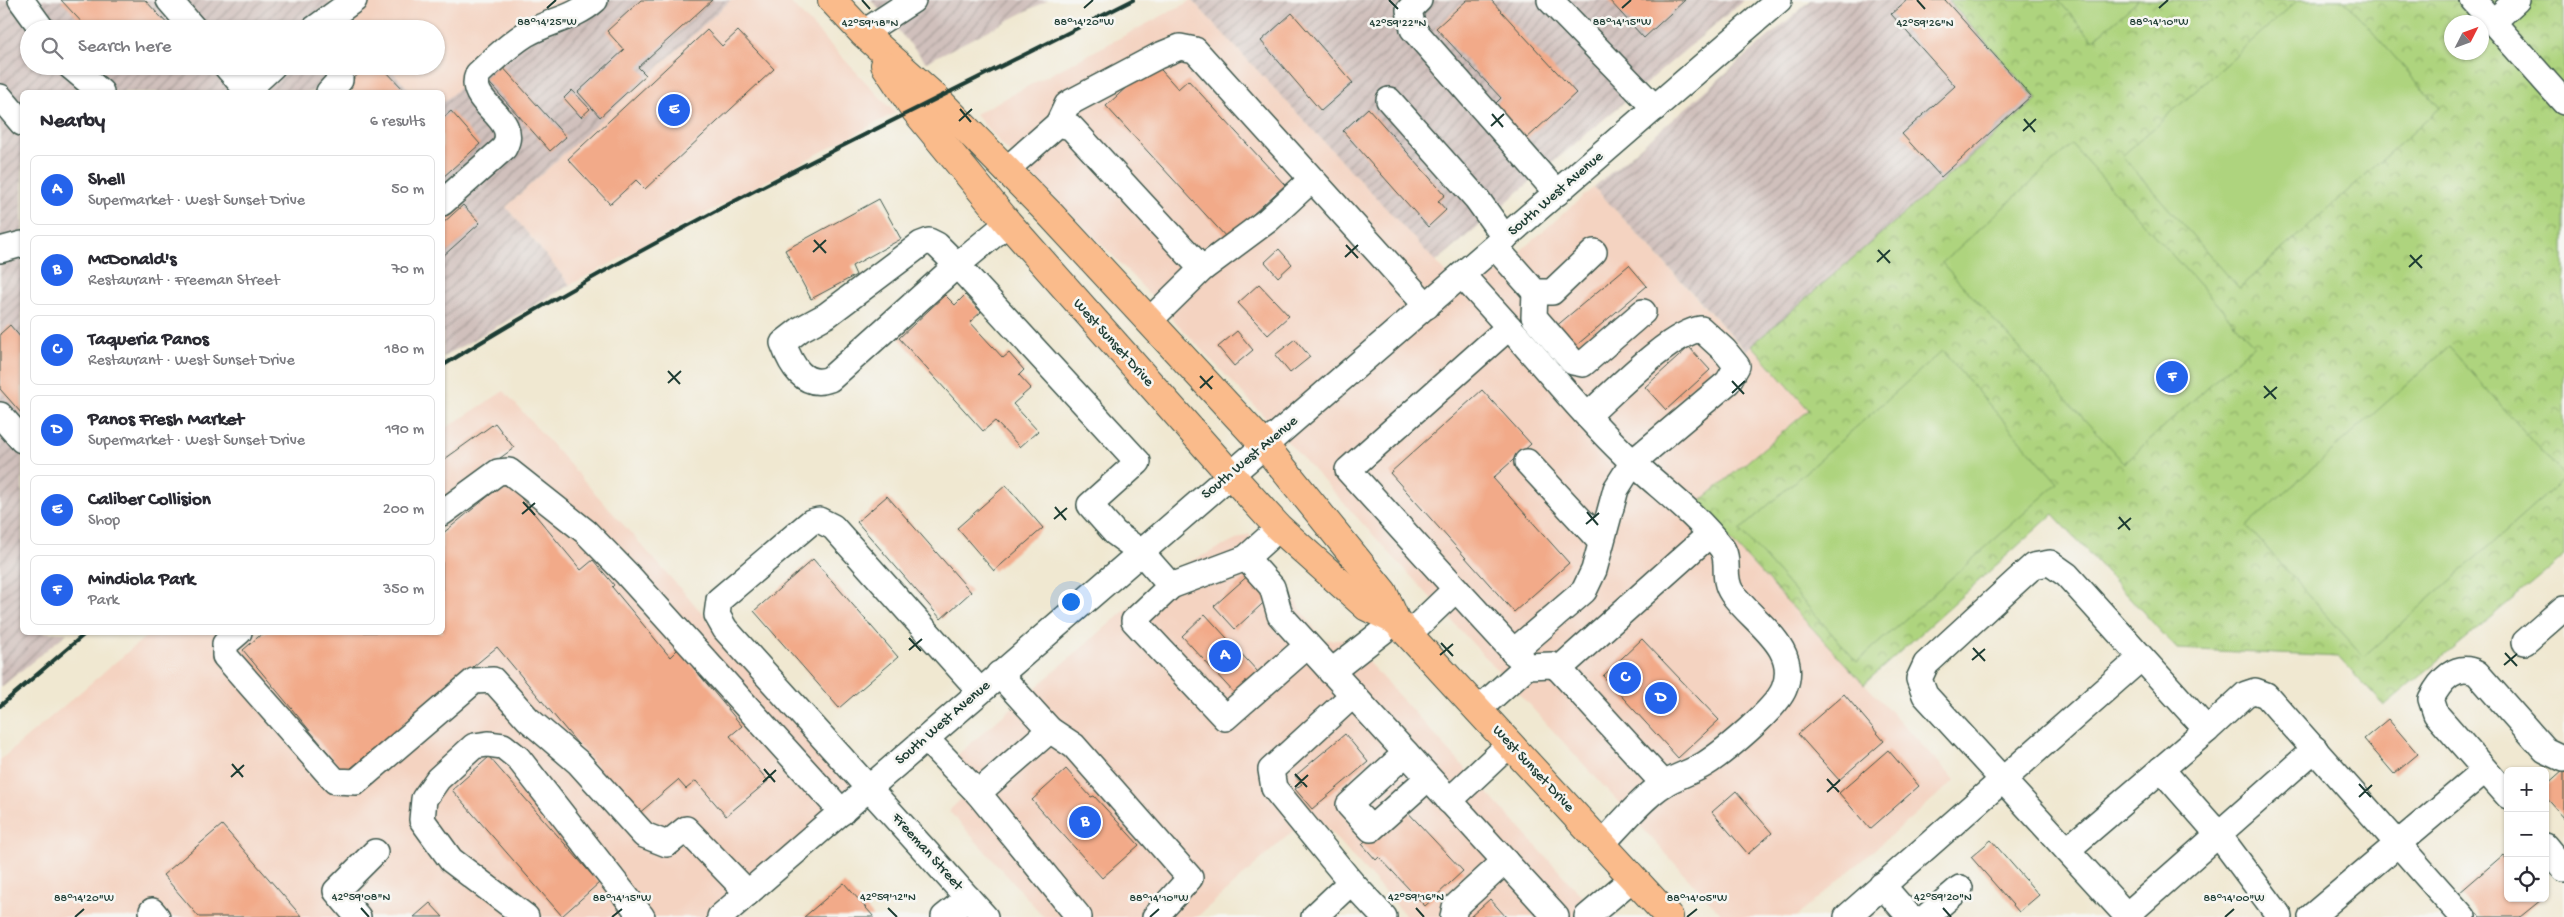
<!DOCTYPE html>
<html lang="en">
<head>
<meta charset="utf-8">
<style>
  :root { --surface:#fff; --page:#f2f2f3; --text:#2b2b33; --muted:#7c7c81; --line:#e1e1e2; --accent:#2563eb }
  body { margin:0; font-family:"Gochi Hand",sans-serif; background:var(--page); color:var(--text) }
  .controls { position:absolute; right:15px; bottom:15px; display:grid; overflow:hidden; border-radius:8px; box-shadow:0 1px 4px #0004 }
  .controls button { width:45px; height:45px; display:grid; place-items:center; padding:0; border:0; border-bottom:1px solid var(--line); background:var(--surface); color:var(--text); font:25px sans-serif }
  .compass { position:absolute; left:2444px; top:15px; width:45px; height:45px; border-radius:50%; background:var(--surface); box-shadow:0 1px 4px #0004; rotate:48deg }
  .you { position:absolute; left:1070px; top:601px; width:18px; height:18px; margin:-12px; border:4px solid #fff; border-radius:50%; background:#1a73e8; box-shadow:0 0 0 8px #1a73e833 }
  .badge { display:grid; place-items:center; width:32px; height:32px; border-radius:50%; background:var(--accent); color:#fff; font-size:16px; font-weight:700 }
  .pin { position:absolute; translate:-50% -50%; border:2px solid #fff; box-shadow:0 1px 5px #0006 }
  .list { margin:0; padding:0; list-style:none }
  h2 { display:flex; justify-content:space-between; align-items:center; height:65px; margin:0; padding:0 20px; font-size:21px }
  h2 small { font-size:16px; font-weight:400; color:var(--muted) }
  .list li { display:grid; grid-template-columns:32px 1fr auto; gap:15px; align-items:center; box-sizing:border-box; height:70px; margin:0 10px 10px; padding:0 10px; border:1px solid var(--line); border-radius:8px }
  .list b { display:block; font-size:19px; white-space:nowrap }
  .list p { margin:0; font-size:16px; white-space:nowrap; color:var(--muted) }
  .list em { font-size:16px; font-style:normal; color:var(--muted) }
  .icon { flex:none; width:28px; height:28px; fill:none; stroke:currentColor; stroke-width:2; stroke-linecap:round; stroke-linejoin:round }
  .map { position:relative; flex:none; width:2564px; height:917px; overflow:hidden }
  .search { position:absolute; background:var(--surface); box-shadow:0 1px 4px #0004; left:20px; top:20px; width:425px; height:55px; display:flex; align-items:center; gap:12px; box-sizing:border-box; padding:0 18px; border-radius:28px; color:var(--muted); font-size:19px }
  .panel { position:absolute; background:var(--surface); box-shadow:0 1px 4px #0004; left:20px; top:90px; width:425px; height:545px; border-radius:8px }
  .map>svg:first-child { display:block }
</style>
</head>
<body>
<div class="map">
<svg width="2564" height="917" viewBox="0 0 2564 917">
  <defs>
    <pattern id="industrial-furrows" width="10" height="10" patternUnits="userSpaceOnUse" patternTransform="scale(1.25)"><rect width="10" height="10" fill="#d0c0bc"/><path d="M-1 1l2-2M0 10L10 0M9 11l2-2" fill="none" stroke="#a89d9a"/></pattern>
    <pattern id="park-crowns" width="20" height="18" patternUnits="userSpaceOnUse" patternTransform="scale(1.25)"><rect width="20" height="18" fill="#aed47e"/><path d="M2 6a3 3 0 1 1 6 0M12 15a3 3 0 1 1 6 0" fill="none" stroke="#8dad68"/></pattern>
  </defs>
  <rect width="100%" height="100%" fill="#f6f6f2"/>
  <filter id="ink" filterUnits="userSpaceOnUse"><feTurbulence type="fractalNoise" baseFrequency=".02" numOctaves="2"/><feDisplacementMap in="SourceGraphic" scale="10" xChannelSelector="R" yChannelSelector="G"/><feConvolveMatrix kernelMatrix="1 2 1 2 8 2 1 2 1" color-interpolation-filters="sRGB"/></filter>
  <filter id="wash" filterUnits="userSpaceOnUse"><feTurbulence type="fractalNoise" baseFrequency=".0096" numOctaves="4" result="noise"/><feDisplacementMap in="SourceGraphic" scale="20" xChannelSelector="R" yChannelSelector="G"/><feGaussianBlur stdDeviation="1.12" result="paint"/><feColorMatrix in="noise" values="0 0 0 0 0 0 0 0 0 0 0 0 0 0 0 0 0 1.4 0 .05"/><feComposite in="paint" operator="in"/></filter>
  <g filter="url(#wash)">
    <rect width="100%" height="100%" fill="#f0e8d1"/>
    <g fill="#f4d3c1">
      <path d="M363 0H590L523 32 443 103 442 92H411L387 66H436V29H353L341 15Z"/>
      <path d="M731 0H788L895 113 570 285 506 207Z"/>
      <path d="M1192 0 1468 296 1594 187 1745 351 1752 345 1809 410 1697 505 1955 780 1796 917H1724L1250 401 1119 262 1003 146 975 114Z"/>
      <path d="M504 391 861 791 718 917H0V760L150 633 442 632 443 430Z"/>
      <path d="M1249 534 1322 640 1347 639 1601 917H1407L1323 824 1302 840 1294 830 1197 917H1044L949 811 964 796 941 769 1172 570Z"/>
    </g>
    <g fill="url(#industrial-furrows)">
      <path d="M0 0H327L353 29H29V66H387L411 92H22V632L67 633 0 688Z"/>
      <path d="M590 0H731L506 207 570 285 443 357 442 103 523 32Z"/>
      <path d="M871 0H1048L926 62Z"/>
      <path d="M1192 0H1744L1436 262Z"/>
      <path d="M1811 0H1948L2038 99 1746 351 1594 187Z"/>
    </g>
    <path fill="url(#park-crowns)" stroke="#668859" fill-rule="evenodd" d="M1948 0H2564V556L2384 706 2338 657 2177 649 2053 514 1864 684 1697 504 1809 410 1752 345 2037 99ZM2452 22H2482V52H2452Z"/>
    <g fill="#aed47e" stroke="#668859">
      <path d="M2058 0H2139L2093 40Z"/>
      <path d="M2298 0H2344L2440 108 2239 288 2122 156Z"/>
      <path d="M2072 145 2254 345 2124 463 1942 263Z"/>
      <path d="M2449 347 2564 476V479L2364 657 2247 526Z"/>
      <path d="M1942 351 2058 483 1857 662 1740 530Z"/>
    </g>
    <g id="blocks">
      <g fill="#f2aa89">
        <path d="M61 0H145L172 29H88Z"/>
        <path d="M641 0H712L638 67 646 75 600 117 578 92 624 50 607 31Z"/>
        <path d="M1467 0H1491L1576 93 1524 141 1492 107 1501 98 1436 28Z"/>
        <path d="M1609 0H1685L1644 38Z"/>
        <path d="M1907 0H1945L2031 96 1941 177 1902 134 1955 86 1891 14Z"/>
        <path d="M1292 13 1353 83 1321 111 1261 41Z"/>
        <path d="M707 30 722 46 738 31 774 69 645 189 636 180 610 204 568 159Z"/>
        <path d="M1154 62 1178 89 1188 80 1285 185 1227 238 1106 106Z"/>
        <path d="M500 64 566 137 550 151 485 78Z"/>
        <path d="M375 66H381L406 92H345L353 85 350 82 364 69 368 73Z"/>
        <path d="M572 90 590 109 581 117 564 98Z"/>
        <path d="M1368 108 1445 195 1438 201 1446 210 1428 227 1343 131Z"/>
        <path d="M451 111 480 144 442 178V119Z"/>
        <path d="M879 199 901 239 852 266 856 275 811 299 785 250Z"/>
        <path d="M463 205 480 223 442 257V224Z"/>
        <path d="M1279 249 1292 264 1278 277 1265 262Z"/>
        <path d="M1629 265 1647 286 1572 349 1554 328Z"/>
        <path d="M1259 284 1289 316 1268 335 1238 303Z"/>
        <path d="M945 295 955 305 965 295 981 312 970 322 1003 358 1009 353 1024 370 1019 375 1031 388 1013 404 1038 431 1020 447 995 421 983 431 899 338Z"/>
        <path d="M10 325 22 339V414L0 389V334Z"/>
        <path d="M1237 331 1253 350 1234 366 1218 347Z"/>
        <path d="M1295 339 1310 357 1290 373 1275 355Z"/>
        <path d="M1689 347 1710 370 1666 410 1645 387Z"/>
        <path d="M1482 390 1531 444 1493 478 1569 563 1514 612 1390 473Z"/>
        <path d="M495 423 514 448 442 500V461Z"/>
        <path d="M507 481 581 570 593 560 614 585 612 587 670 657 678 649 742 726 730 736 768 781 726 816 696 781 686 789 678 780 637 815 497 647 345 773 243 650 264 632H442V534Z"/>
        <path d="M1006 485 1043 528 994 571 957 528Z"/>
        <path d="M887 496 971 592 941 619 857 522Z"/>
        <path d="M813 559 898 657 839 708 754 611Z"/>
        <path d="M1252 572 1273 594 1235 629 1214 606Z"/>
        <path d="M1205 614 1258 672 1235 694 1182 636Z"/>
        <path d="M1642 639 1719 720 1678 758 1603 676Z"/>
        <path d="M1844 694 1884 741 1839 780 1798 734Z"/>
        <path d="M2388 719 2418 754 2394 774 2364 739Z"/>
        <path d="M1345 734 1368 762 1312 809 1295 789 1302 784 1295 776Z"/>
        <path d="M1888 750 1919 786 1870 829 1839 793Z"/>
        <path d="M489 757 599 883 562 916 452 790Z"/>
        <path d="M1066 769 1091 797 1094 796 1139 845 1102 878 1032 800Z"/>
        <path d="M2564 770V818L2545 796V787Z"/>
        <path d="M1736 791 1772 833 1748 854 1712 812Z"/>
        <path d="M1403 807 1463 871 1425 906 1379 857 1376 860 1362 844Z"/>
        <path d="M222 825 302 917H199L163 875Z"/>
        <path d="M1991 840 2039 895 2019 912 1971 857Z"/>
        <path d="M2503 855 2508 861V898L2541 900 2520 917H2480L2459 893Z"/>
        <path d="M844 883 874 917H804Z"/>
        <path d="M1490 899 1506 917H1470Z"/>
        <path d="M430 903 443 917H414Z"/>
      </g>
    </g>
  </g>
  <g filter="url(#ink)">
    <use href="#blocks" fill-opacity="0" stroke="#3e574c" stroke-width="1"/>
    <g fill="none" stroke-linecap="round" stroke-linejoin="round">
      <defs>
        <g id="minor">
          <path d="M21 0 42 29"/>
          <path d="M169 0 194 29"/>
          <path d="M1419 0 1409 10 1413 29 1557 193"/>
          <path d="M1550 0 1655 108"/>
          <path d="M2473 0 2564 102"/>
          <path d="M2493 22 2517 0"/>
          <path d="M314 29 354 0"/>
          <path d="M863 33 913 0"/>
          <path d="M70 66 101 92"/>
          <path d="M226 66 247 90"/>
          <path d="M245 92 273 66"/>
          <path d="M329 92 340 80V74L335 66"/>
          <path d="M0 97 22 123"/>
          <path d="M1389 100 1477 199 1505 238"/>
          <path d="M1058 124 1067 105 1073 101 1158 56 1180 47 1195 50 1427 306"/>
          <path d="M1006 170 1058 124 1071 127 1202 269 1150 320"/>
          <path d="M442 203 504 148C522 117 465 104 478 74 493 60 508 45 526 34 549 21 575 18 595 0"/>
          <path d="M1008 223 957 265 1138 462 1090 505 1115 533 1141 552 1171 586 1246 558"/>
          <path d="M929 241 937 245 957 265 830 379C804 389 791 365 783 343L801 329 827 315 921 244Z"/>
          <path d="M1495 247 1535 292H1552L1594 252"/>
          <path d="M0 250 22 244"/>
          <path d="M1202 269 1268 220 1311 180"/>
          <path d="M1535 292 1534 317 1573 362 1583 364 1643 312"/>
          <path d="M1509 327C1547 369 1582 414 1623 453 1655 485 1693 510 1721 547 1731 559 1721 578 1732 593 1753 623 1801 647 1784 689 1776 709 1724 752 1705 764 1692 772 1677 776 1664 784 1644 796 1619 826 1602 844"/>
          <path d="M0 415 22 440"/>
          <path d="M1527 462 1601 542"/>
          <path d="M442 513 498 472 509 471 586 532 627 574 842 812"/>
          <path d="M1279 528 1246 558 1272 587 1280 615 1556 917"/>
          <path d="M2050 563 2067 575 2207 730 2067 850 1925 695 1919 679 1926 664 2033 566Z"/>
          <path d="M1171 586 1134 621 1225 718 1307 646"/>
          <path d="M1456 589 1527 666 1478 710"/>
          <path d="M239 632 225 644V656L335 781 356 782 474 681 493 680 528 719 579 763 644 835 667 844 686 829 748 893"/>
          <path d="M1409 634 1456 589 1348 470 1509 327 1462 275"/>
          <path d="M2525 642 2564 608"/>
          <path d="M1513 652 1584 591 1594 570 1616 489 1633 462 1728 382 1737 366 1724 350 1701 329C1670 333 1613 393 1588 415"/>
          <path d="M1527 666 1552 665 1559 669 1664 784"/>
          <path d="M1559 669 1710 534"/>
          <path d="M1331 672 1396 621"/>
          <path d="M999 674 1050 730 1074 746 1190 878 1155 917"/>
          <path d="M980 691 833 527 819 520 811 522 719 600 717 615 725 629 985 917"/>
          <path d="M1050 730 978 793 1079 917"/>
          <path d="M2207 730 2246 694 2255 691 2266 695 2463 917"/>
          <path d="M926 739 978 793"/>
          <path d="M1406 753 1349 805 1371 829 1428 778"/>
          <path d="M2161 769 2218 834 2280 917"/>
          <path d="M2508 796 2436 714 2431 699C2440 681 2456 662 2477 673L2545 750 2564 759"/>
          <path d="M1449 801 1510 744"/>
          <path d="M2545 846 2564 869"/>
          <path d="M2067 850 2128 917"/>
          <path d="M1351 882 1274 788 1271 770 1353 695"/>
          <path d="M1882 885 1910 917"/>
          <path d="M152 911 157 917"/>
          <path d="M2127 915 2315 749"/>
          <path d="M358 917 336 891 375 852"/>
          <path d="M526 917 451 860 422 820 424 799 438 779 474 746 488 744 503 746 518 758 642 917"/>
          <path d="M720 917 1779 0"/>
          <path d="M944 917 968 898"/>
          <path d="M1314 917 1351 882 1384 917"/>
          <path d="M1453 917 1455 907 1505 861"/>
          <path d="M1587 917 1633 878"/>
          <path d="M1847 917 2141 658"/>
          <path d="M1926 917 1960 888"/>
          <path d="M2311 917 2484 771"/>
        </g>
        <g id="major">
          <path d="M832 0 863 33 938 100 1050 214 1264 445 1383 592 1396 621 1669 917"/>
          <path d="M885 65 915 110 1008 223 1230 474 1279 528 1367 607 1396 621"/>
        </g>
      </defs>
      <use href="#minor" stroke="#3e574c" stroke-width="28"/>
      <use href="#major" stroke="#3e574c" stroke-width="30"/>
      <use href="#minor" stroke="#fff" stroke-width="25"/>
      <use href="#major" stroke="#fabb8b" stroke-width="28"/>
      <g stroke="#1f3d34" stroke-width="4">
        <path d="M442 366C663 229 901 118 1133 0"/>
        <path d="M0 706 87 632"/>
      </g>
    </g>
  </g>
  <path fill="none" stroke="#1f3d34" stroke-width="2" d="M862 0 870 9M1389 0 1398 9M1917 0 1925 9M547 8 556 0M1084 8 1093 0M1622 8 1631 0M2159 8 2168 0M960 109 971 122M1492 114 1503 127M2024 119 2035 132M959 121 972 109M1491 126 1504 114M2023 131 2036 119M814 240 826 253M1346 245 1358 258M1878 250 1890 263M813 252 826 240M2410 255 2422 268M1345 257 1358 245M1877 262 1890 250M2409 267 2422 255M668 371 680 384M1200 376 1212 389M1732 381 1744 394M668 383 681 371M2264 386 2276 399M1200 388 1213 376M1732 393 1745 381M2264 398 2277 387M523 502 535 515M1055 507 1066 520M1587 512 1598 525M522 514 535 503M2119 517 2130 530M1054 519 1067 508M1586 524 1599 513M2118 529 2131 518M909 638 921 651M1441 643 1453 656M1973 648 1985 661M909 650 922 639M2505 653 2517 666M1440 655 1453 644M1972 660 1985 649M2504 665 2517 654M232 764 243 777M764 769 775 782M1295 774 1307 787M231 777 244 765M1827 779 1839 792M763 782 776 770M2359 784 2371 797M1295 787 1308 775M1827 792 1840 780M2359 797 2372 785M361 908 369 917M888 908 897 917M1416 908 1424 917M1943 908 1951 917M75 917 84 909M612 917 622 909M1150 917 1159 909M1687 917 1697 909M2225 917 2234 909"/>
  <g text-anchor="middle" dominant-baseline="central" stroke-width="5" stroke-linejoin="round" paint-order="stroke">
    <g font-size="15" fill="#1f3d34" stroke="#f6f6f2">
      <text transform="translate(1556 194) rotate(-41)">South West Avenue</text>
      <text transform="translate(1113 343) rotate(48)">West Sunset Drive</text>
      <text transform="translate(1250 458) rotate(-40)">South West Avenue</text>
      <text transform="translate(943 723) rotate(-41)">South West Avenue</text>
      <text transform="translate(1533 769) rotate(47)">West Sunset Drive</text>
      <text transform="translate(927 852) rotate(48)">Freeman Street</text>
    </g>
  </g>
  <g font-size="12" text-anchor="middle" fill="#1f3d34" stroke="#f6f6f2" stroke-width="5" stroke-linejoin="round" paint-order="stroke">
    <text x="547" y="25">88°14'25"W</text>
    <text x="1084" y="25">88°14'20"W</text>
    <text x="1622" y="25">88°14'15"W</text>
    <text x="2159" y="25">88°14'10"W</text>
    <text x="870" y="26">42°59'18"N</text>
    <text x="1398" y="26">42°59'22"N</text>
    <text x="1925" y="26">42°59'26"N</text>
    <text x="361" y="900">42°59'08"N</text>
    <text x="888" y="900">42°59'12"N</text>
    <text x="1416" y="900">42°59'16"N</text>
    <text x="1943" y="900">42°59'20"N</text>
    <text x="84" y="901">88°14'20"W</text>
    <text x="622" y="901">88°14'15"W</text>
    <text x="1159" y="901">88°14'10"W</text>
    <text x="1697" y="901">88°14'05"W</text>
    <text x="2234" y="901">88°14'00"W</text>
  </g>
</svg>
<div class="controls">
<button>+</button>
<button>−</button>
<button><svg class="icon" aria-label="locate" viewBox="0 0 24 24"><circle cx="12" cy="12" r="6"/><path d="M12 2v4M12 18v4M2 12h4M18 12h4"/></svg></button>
</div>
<svg class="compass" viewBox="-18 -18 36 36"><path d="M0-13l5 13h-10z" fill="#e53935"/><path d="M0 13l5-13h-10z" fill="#7c7c81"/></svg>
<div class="you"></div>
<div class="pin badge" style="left:1225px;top:656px">A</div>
<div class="pin badge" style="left:1085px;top:822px">B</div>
<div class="pin badge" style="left:1625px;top:678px">C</div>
<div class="pin badge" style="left:1661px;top:698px">D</div>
<div class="pin badge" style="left:674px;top:110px">E</div>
<div class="pin badge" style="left:2172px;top:377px">F</div>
<div class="search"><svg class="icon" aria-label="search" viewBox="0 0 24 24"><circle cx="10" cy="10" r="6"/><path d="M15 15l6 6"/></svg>Search here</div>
<section class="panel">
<h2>Nearby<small>6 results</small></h2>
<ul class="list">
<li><span class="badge">A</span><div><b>Shell</b><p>Supermarket · West Sunset Drive</p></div><em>50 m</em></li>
<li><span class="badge">B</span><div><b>McDonald's</b><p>Restaurant · Freeman Street</p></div><em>70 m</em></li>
<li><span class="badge">C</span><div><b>Taqueria Panos</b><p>Restaurant · West Sunset Drive</p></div><em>180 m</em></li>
<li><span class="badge">D</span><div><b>Panos Fresh Market</b><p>Supermarket · West Sunset Drive</p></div><em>190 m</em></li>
<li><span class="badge">E</span><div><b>Caliber Collision</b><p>Shop</p></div><em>200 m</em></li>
<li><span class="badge">F</span><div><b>Mindiola Park</b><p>Park</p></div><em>350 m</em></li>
</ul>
</section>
</div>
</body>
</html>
